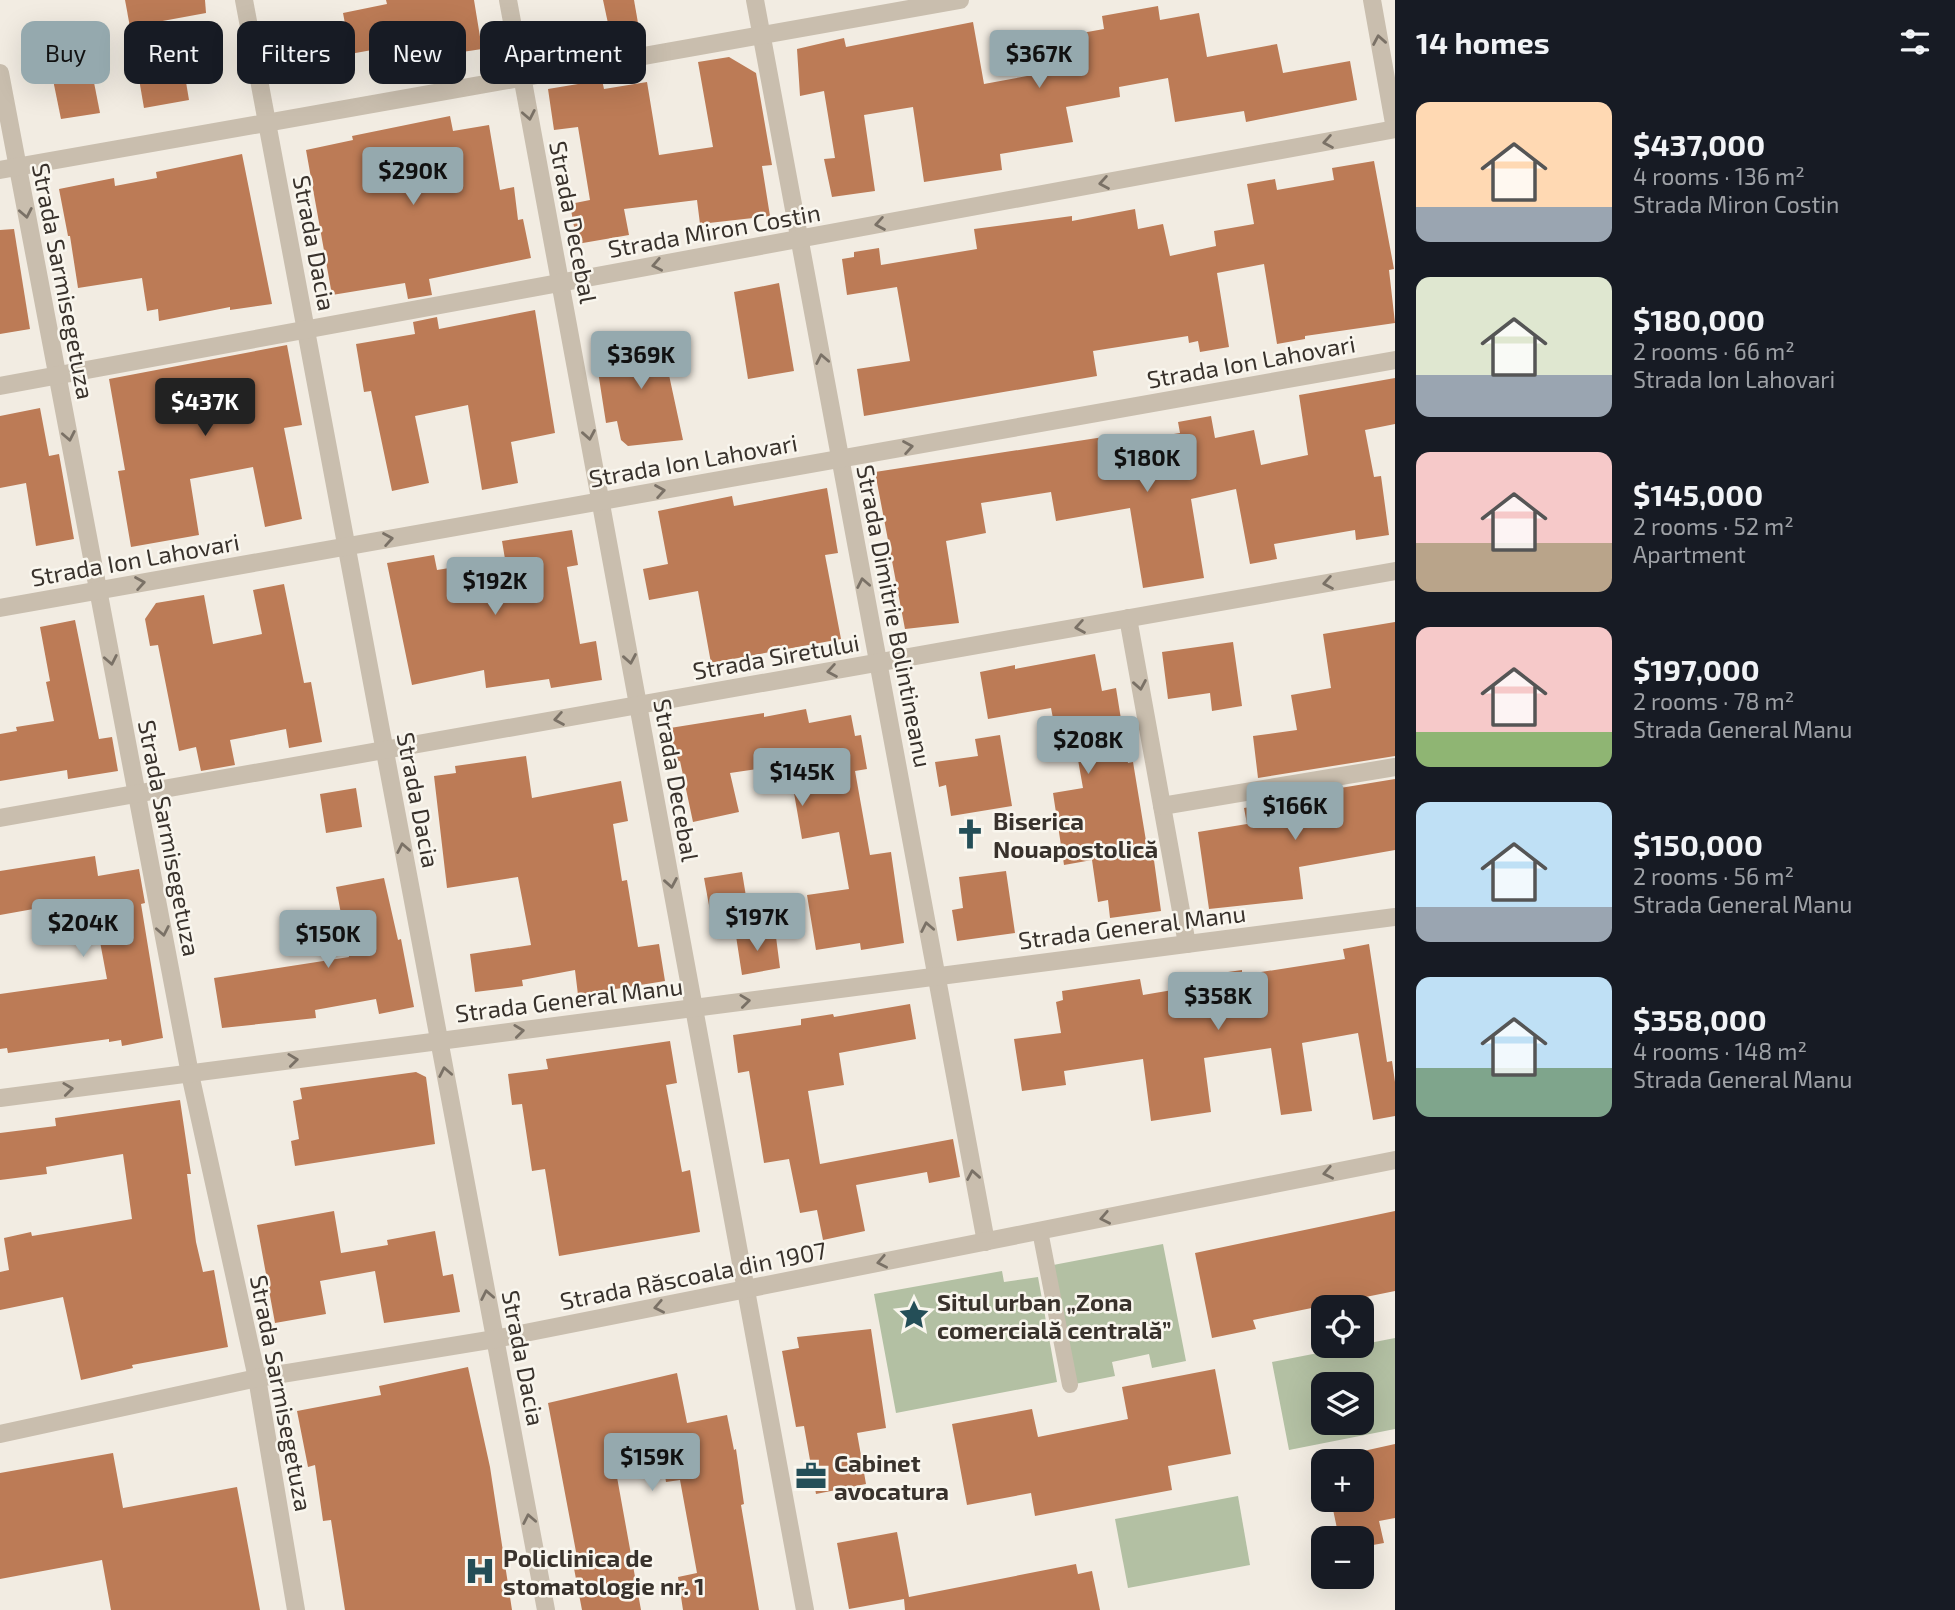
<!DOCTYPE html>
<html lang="en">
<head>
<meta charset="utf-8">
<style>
	body { margin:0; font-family:"Exo 2",sans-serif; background:#20242c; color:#f1f3f6; height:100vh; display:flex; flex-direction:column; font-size:26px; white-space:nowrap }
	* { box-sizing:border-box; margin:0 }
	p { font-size:23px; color:#9ea1a6 }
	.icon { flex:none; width:38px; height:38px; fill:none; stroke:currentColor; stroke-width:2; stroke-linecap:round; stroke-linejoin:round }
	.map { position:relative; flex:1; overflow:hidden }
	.panel { display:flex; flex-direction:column; background:#171b24; width:560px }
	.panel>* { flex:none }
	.top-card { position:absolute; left:21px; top:21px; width:665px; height:63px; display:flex; gap:14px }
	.controls { position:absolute; left:1311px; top:1295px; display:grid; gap:14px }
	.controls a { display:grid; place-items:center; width:63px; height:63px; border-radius:14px; background:#171b24; box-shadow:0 7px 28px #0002; font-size:35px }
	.price { position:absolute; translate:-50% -60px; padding:0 16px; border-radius:7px; background:#95a9ae; color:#111; font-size:23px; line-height:46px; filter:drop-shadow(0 2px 4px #0008) }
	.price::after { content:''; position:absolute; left:50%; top:42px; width:21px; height:16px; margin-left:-10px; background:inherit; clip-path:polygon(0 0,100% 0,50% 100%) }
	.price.active { background:#222; color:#fff }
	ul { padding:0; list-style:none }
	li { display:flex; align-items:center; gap:21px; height:175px; padding:0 21px }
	li span { display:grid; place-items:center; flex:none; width:196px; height:140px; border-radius:14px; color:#555 }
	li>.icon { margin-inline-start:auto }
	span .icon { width:84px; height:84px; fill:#fffc; stroke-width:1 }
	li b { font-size:30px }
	h2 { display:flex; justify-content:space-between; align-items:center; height:84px; padding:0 21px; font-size:30px }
	.chip { padding:0 24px; border-radius:14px; background:#171b24; box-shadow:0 7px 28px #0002; font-size:24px; line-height:63px }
	.chip.active { background:#95a9ae; color:#111 }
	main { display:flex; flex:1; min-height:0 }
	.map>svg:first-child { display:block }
</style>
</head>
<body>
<main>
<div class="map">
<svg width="1395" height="1610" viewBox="0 0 1395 1610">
	<rect width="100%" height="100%" fill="#f2ece2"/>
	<g fill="#b3c0a3" fill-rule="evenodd">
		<polygon points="1163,1244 1186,1361 1152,1368 1149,1354 1112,1362 1115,1376 1070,1385 1048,1266"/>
		<polygon points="1002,1271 1004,1282 1038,1277 1057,1382 896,1413 874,1294"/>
		<path d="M1395,1338V1429L1289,1450L1272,1362ZM1323,1384H1362V1423H1323Z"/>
		<polygon points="1238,1496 1250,1565 1128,1588 1115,1519"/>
	</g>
	<g fill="#bc7b56">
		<polygon points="125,0 205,0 206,13 130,27"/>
		<polygon points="386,0 474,0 482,49 396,62 394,46 339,56 341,72 295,79 288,39 346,29 343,13 387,4"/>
		<polygon points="603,0 634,0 638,23 609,28"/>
		<polygon points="1158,6 1160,20 1199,13 1207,57 1277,44 1283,73 1350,61 1357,100 1246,122 1244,111 1175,122 1168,78 1119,87 1120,97 1066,107 1073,142 1000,154 1002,170 924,182 913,107 864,115 875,191 832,197 824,159 835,158 824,91 800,96 797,49 844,38 846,47 973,22 984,84 1060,70 1054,38 1104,29 1102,16"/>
		<polygon points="89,57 100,113 61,119 50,65"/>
		<polygon points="729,57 756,73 772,165 762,166 770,216 700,224 697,200 624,209 629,235 577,244 570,204 590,200 578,127 554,130 548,89 602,80 604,89 647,82 659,155 713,147 698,62"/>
		<polygon points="184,70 189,100 144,108 139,79"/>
		<polygon points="450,116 453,131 489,125 500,190 514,187 518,220 523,219 531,258 429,279 432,295 408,299 405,283 332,295 306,150 353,140 352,136"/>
		<polygon points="242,154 272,304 230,310 230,307 159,321 158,309 147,311 142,278 78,288 70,236 68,236 59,189 114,178 115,186 157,178 156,172"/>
		<polygon points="1374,161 1394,269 1389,270 1395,323 1305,336 1305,339 1277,344 1264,264 1217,273 1229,347 1200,352 1198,341 1189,343 1188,336 1093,351 1097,376 864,416 857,369 910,361 897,287 847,295 842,259 854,257 854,252 879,248 881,265 977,249 974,229 1072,216 1072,221 1135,209 1138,229 1163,224 1170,256 1216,246 1214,231 1254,224 1247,184 1275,179 1277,190 1334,180 1332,168"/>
		<polygon points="14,229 30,329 0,334 0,230"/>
		<polygon points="779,283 794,371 748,379 734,292"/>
		<polygon points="535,310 555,433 511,442 518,483 482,490 468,405 415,416 429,483 392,491 371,391 364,392 356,344 415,334 413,322 437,317 439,329"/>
		<polygon points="674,337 681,373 669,375 683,440 628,446 621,440 617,421 606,423 595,352"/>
		<polygon points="287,345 302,425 284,428 302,519 265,527 253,467 190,479 199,535 131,547 118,471 125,470 109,379"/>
		<polygon points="1395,378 1395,424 1365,430 1374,477 1381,476 1389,535 1356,540 1355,530 1274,544 1277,559 1250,564 1236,489 1191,499 1204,578 1143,588 1130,508 1056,521 1051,492 981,503 986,533 946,541 959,623 905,629 875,472 1110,436 1111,444 1180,433 1178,422 1211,416 1215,438 1254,430 1261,465 1308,455 1299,395"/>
		<polygon points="40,408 49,456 59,454 74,539 36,546 26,483 0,488 0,416"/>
		<polygon points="827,488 838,553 825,555 841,639 711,663 698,591 649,600 643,569 668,564 658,511 732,496 734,506"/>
		<polygon points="572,530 578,565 567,567 580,644 596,641 602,680 551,688 549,679 486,688 484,670 412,685 387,563 434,555 437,570 505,559 502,541"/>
		<polygon points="284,584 304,683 311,682 322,742 289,748 286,729 230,740 235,765 201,771 196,747 179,751 158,645 150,646 145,619 156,603 204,595 213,644 262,634 253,590"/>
		<polygon points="75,620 99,739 112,737 118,771 68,779 67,770 0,781 0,734 17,731 16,727 54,721 46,682 50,681 40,627"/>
		<polygon points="1395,622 1395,756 1258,778 1253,736 1297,730 1291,695 1331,688 1323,634"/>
		<polygon points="1233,642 1242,706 1212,711 1210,693 1168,699 1162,652"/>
		<polygon points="1095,654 1102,691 1116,688 1128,763 1133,762 1148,853 1153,853 1161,911 1110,918 1108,900 1098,902 1092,860 1064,865 1053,793 1083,788 1072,726 1055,729 1051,708 988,719 980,672 1015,665 1015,669"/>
		<polygon points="806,709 809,723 851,715 855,736 861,735 867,769 855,771 870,855 891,852 904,943 861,950 860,943 816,950 807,895 849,889 839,832 802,839 790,770 779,772 778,766 730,773 739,812 693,822 680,761 675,762 670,728 764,713 764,717"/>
		<polygon points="1000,735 1012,806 951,816 946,785 939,787 935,762 978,756 975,739"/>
		<polygon points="526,756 532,798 621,781 628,821 613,824 622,881 627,880 638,947 659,944 665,981 578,995 575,970 522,980 523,986 475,992 470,954 531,945 518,877 447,888 434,776 456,773 455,766"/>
		<polygon points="1395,779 1395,850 1299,867 1303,899 1209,909 1198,832 1247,824 1244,808 1261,805 1261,801"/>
		<polygon points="356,788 362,827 326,833 320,794"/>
		<polygon points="95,856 98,876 139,869 145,903 141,904 163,1038 122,1046 121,1040 109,1042 109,1039 8,1053 7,1048 0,1049 0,994 107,979 98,931 44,940 39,908 0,915 0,871"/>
		<polygon points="1006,871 1015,933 957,941 952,910 963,908 959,877"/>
		<polygon points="742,872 751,927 714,933 704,878"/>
		<polygon points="384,878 398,940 401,939 414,1007 379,1014 376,999 315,1010 316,1018 222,1028 214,978 349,957 336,887"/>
		<polygon points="764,931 766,939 776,937 780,968 742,975 736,936"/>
		<polygon points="1369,944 1387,1062 1392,1061 1395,1082 1395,1116 1373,1120 1358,1033 1302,1043 1312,1111 1281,1115 1271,1048 1204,1058 1211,1112 1151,1121 1143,1059 1064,1071 1066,1085 1022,1091 1014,1039 1061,1033 1056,1002 1063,1000 1062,991 1140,979 1143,995 1208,984 1207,975 1242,970 1242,975 1345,959 1343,949"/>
		<polygon points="910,1004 916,1039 839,1053 844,1085 808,1091 820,1164 953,1139 960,1177 929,1183 927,1172 856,1185 865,1231 823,1240 817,1210 800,1213 789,1159 764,1163 749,1071 738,1073 733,1035 801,1025 801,1019 833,1014 834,1017"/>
		<polygon points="670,1041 677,1083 666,1085 682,1172 690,1170 700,1232 559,1256 545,1169 532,1171 522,1104 512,1105 508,1074 548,1069 546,1059"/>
		<polygon points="416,1072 426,1077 435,1144 295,1166 291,1141 299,1139 293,1101 302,1099 300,1088"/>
		<polygon points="180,1100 191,1174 187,1174 196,1242 203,1272 214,1270 228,1347 132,1365 133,1368 81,1380 63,1297 0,1310 0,1272 9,1270 4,1238 31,1232 32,1236 132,1219 123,1154 46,1167 47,1174 0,1180 0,1133 56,1126 55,1118"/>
		<polygon points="334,1211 341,1253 388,1245 387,1240 435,1231 443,1276 453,1274 460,1312 384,1323 375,1271 320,1281 326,1314 275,1323 257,1225"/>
		<polygon points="1395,1211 1395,1291 1253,1320 1256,1329 1212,1338 1195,1253"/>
		<polygon points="871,1329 886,1428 857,1433 866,1484 816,1494 804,1426 796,1427 782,1351 799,1348 797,1337"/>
		<polygon points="468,1367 490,1467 512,1610 345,1610 331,1520 323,1521 315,1465 308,1467 297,1411 381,1395 379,1386"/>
		<polygon points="1215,1369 1231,1454 1168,1466 1172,1490 1035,1516 1031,1493 967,1505 952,1424 1032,1409 1038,1437 1128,1419 1122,1387"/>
		<polygon points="677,1373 687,1423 727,1415 734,1450 736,1449 744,1504 741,1505 759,1610 683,1610 678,1577 697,1573 680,1480 666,1482 662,1456 615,1466 641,1610 582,1610 572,1558 577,1557 548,1403"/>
		<polygon points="1395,1444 1395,1518 1379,1521 1384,1543 1362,1547 1362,1538 1339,1538 1331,1500 1362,1500 1362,1461 1323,1460"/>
		<polygon points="113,1453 123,1508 237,1487 260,1610 111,1610 102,1560 0,1579 0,1473"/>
		<polygon points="897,1532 909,1597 1076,1564 1078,1574 1092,1571 1100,1610 905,1610 904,1599 849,1609 837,1543"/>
	</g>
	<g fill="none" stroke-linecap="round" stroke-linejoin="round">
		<polyline stroke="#c9beae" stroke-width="16" points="1040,1231 1070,1385"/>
		<g stroke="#c9beae" stroke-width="18">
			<polyline points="244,0 546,1610"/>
			<polyline points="508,0 805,1610"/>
			<polyline points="755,0 986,1242"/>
			<polyline points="1372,0 1395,129"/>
			<polyline points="0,73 190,1074 257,1378 296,1610"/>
			<polyline points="0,386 1395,129"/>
			<polyline points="0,608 1395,360"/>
			<polyline points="1128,618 1187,944"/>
			<polyline points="1162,806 1395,767"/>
			<polyline points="0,818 1395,571"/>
			<polyline points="0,1098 1395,917"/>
		</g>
		<g stroke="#c9beae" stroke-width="18">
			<polyline points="0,170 960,0"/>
			<polyline points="0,1434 257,1378 495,1339 1395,1160"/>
		</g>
	</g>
	<defs><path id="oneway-chevron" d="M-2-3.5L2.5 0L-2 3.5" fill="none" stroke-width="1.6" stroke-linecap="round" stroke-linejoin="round" transform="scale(1.75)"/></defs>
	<g stroke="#7a7166">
		<use href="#oneway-chevron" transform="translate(1379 40) rotate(-100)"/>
		<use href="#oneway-chevron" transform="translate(529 115) rotate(79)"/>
		<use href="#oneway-chevron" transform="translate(1328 142) rotate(170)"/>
		<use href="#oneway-chevron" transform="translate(1104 183) rotate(170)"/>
		<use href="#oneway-chevron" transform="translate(26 213) rotate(79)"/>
		<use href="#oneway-chevron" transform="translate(880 224) rotate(170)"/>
		<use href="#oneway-chevron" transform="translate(657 265) rotate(169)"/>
		<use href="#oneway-chevron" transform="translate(822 359) rotate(-101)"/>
		<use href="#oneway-chevron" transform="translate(589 435) rotate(80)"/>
		<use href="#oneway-chevron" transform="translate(69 436) rotate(79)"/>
		<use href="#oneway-chevron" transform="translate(908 447) rotate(-10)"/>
		<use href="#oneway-chevron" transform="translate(660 491) rotate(-10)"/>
		<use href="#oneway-chevron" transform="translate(388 539) rotate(-10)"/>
		<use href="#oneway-chevron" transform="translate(140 583) rotate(-10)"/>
		<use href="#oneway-chevron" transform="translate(863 583) rotate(-101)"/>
		<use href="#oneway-chevron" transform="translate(1328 583) rotate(170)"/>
		<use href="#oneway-chevron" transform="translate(1080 627) rotate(170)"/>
		<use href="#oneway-chevron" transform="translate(630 659) rotate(80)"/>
		<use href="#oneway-chevron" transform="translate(111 660) rotate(79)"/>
		<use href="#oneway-chevron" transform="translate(832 671) rotate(170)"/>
		<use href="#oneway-chevron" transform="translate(1140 685) rotate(80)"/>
		<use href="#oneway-chevron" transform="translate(559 719) rotate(170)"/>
		<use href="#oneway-chevron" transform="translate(403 848) rotate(-101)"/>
		<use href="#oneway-chevron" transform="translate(671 883) rotate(80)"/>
		<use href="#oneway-chevron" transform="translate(927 927) rotate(-101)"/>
		<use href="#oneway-chevron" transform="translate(163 931) rotate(79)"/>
		<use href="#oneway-chevron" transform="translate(745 1001) rotate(-7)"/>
		<use href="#oneway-chevron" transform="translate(519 1031) rotate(-7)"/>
		<use href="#oneway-chevron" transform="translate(293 1060) rotate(-7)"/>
		<use href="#oneway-chevron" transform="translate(445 1072) rotate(-101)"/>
		<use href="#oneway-chevron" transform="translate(68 1089) rotate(-7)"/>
		<use href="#oneway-chevron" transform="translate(1328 1173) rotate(169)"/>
		<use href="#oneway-chevron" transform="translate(973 1175) rotate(-100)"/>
		<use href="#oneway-chevron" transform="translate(1105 1218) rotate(169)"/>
		<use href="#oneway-chevron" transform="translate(882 1262) rotate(169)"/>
		<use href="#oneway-chevron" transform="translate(487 1295) rotate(-101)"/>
		<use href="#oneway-chevron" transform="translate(659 1307) rotate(169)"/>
		<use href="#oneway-chevron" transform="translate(529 1519) rotate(-101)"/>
	</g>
	<defs>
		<g id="church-bare" transform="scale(2.415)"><path d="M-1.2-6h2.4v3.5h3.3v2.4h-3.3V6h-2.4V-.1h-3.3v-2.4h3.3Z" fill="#244e57" stroke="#f9f6ee" stroke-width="2.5" paint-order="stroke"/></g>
		<g id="sight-bare" transform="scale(2.415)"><path d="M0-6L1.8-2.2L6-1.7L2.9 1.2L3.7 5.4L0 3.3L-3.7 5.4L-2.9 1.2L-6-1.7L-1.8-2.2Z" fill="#244e57" stroke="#f9f6ee" stroke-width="2.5" paint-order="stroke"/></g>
		<g id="office-bare" transform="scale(2.415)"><path d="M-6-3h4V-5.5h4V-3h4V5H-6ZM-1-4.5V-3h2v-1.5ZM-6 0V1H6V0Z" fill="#244e57" stroke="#f9f6ee" stroke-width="2.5" paint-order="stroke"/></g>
		<g id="hospital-bare" transform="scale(2.415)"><path d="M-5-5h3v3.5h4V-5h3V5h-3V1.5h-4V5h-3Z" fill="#244e57" stroke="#f9f6ee" stroke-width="2.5" paint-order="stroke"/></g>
	</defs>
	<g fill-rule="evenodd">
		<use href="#church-bare" x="970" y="834"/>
		<use href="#sight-bare" x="914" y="1315"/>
		<use href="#office-bare" x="811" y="1476"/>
		<use href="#hospital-bare" x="480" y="1571"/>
	</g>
	<g text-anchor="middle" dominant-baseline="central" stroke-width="5" stroke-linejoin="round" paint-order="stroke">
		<g font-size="24" fill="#39322c" stroke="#f9f6ee">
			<text transform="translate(574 222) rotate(79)">Strada Decebal</text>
			<text transform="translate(714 230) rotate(-10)">Strada Miron Costin</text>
			<text transform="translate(315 243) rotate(79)">Strada Dacia</text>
			<text transform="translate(64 281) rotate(79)">Strada Sarmisegetuza</text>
			<text transform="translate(1251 361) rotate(-10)">Strada Ion Lahovari</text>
			<text transform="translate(693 460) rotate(-10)">Strada Ion Lahovari</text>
			<text transform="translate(135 559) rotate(-10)">Strada Ion Lahovari</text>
			<text transform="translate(895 616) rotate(79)">Strada Dimitrie Bolintineanu</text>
			<text transform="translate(776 656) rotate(-10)">Strada Siretului</text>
			<text transform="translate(677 780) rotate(80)">Strada Decebal</text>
			<text transform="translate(419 800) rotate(79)">Strada Dacia</text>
			<text transform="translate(170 838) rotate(79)">Strada Sarmisegetuza</text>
			<text transform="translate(1132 926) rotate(-7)">Strada General Manu</text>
			<text transform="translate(569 999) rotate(-7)">Strada General Manu</text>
			<text transform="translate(693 1275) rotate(-11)">Strada Răscoala din 1907</text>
			<text transform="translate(524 1358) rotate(79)">Strada Dacia</text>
			<text transform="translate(282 1393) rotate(79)">Strada Sarmisegetuza</text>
		</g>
		<g font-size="24" font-weight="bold" fill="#39322c" stroke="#f9f6ee" text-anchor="start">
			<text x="993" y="820">Biserica<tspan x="993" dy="28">Nouapostolică</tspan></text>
			<text x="937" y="1301">Situl urban „Zona<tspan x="937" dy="28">comercială centrală”</tspan></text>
			<text x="834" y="1462">Cabinet<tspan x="834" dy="28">avocatura</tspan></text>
			<text x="503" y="1557">Policlinica de<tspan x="503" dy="28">stomatologie nr. 1</tspan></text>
		</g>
	</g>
</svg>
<div class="controls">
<a><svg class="icon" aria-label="locate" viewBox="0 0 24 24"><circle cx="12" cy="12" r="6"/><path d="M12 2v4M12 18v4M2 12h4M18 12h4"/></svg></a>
<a><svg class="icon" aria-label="layers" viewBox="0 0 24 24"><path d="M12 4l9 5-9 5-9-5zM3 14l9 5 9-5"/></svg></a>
<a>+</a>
<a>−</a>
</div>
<b class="price" style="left:1039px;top:90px">$367K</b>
<b class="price" style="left:413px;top:207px">$290K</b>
<b class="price" style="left:641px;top:391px">$369K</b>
<b class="price active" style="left:205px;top:438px">$437K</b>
<b class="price" style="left:1147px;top:494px">$180K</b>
<b class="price" style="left:495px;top:617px">$192K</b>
<b class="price" style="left:1088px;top:776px">$208K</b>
<b class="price" style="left:802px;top:808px">$145K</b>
<b class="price" style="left:1295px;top:842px">$166K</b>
<b class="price" style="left:757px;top:953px">$197K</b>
<b class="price" style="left:83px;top:959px">$204K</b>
<b class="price" style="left:328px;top:970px">$150K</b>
<b class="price" style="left:1218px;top:1032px">$358K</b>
<b class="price" style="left:652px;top:1493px">$159K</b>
<div class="top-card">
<a class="chip active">Buy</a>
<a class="chip">Rent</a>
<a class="chip">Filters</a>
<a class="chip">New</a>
<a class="chip">Apartment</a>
</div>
</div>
<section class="panel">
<h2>14 homes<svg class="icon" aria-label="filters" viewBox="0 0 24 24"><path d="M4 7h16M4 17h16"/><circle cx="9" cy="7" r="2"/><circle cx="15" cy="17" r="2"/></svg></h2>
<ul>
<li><span style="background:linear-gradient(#ffd9b3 75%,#9aa5b1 0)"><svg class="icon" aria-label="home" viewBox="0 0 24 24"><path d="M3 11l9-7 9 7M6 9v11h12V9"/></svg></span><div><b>$437,000</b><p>4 rooms · 136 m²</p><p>Strada Miron Costin</p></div></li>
<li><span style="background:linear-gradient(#dfe7d0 70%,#9aa5b1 0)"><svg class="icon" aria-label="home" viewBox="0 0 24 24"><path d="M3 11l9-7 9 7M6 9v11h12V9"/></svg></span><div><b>$180,000</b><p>2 rooms · 66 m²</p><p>Strada Ion Lahovari</p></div></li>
<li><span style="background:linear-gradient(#f6c9c9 65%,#b9a48a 0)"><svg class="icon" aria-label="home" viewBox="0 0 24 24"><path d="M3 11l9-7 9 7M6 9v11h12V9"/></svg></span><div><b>$145,000</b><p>2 rooms · 52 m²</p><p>Apartment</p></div></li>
<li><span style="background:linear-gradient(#f6c9c9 75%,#8fb573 0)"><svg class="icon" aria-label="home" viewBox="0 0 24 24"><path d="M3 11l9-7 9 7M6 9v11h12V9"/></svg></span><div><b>$197,000</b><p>2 rooms · 78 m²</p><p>Strada General Manu</p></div></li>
<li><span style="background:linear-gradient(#bfe0f5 75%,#9aa5b1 0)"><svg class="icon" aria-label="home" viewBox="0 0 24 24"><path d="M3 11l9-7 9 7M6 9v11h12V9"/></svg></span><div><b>$150,000</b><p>2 rooms · 56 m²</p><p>Strada General Manu</p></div></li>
<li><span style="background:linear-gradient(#bfe0f5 65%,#7fa58c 0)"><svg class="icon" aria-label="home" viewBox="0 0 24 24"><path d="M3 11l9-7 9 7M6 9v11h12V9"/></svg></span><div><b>$358,000</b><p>4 rooms · 148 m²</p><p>Strada General Manu</p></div></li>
</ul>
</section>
</main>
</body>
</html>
